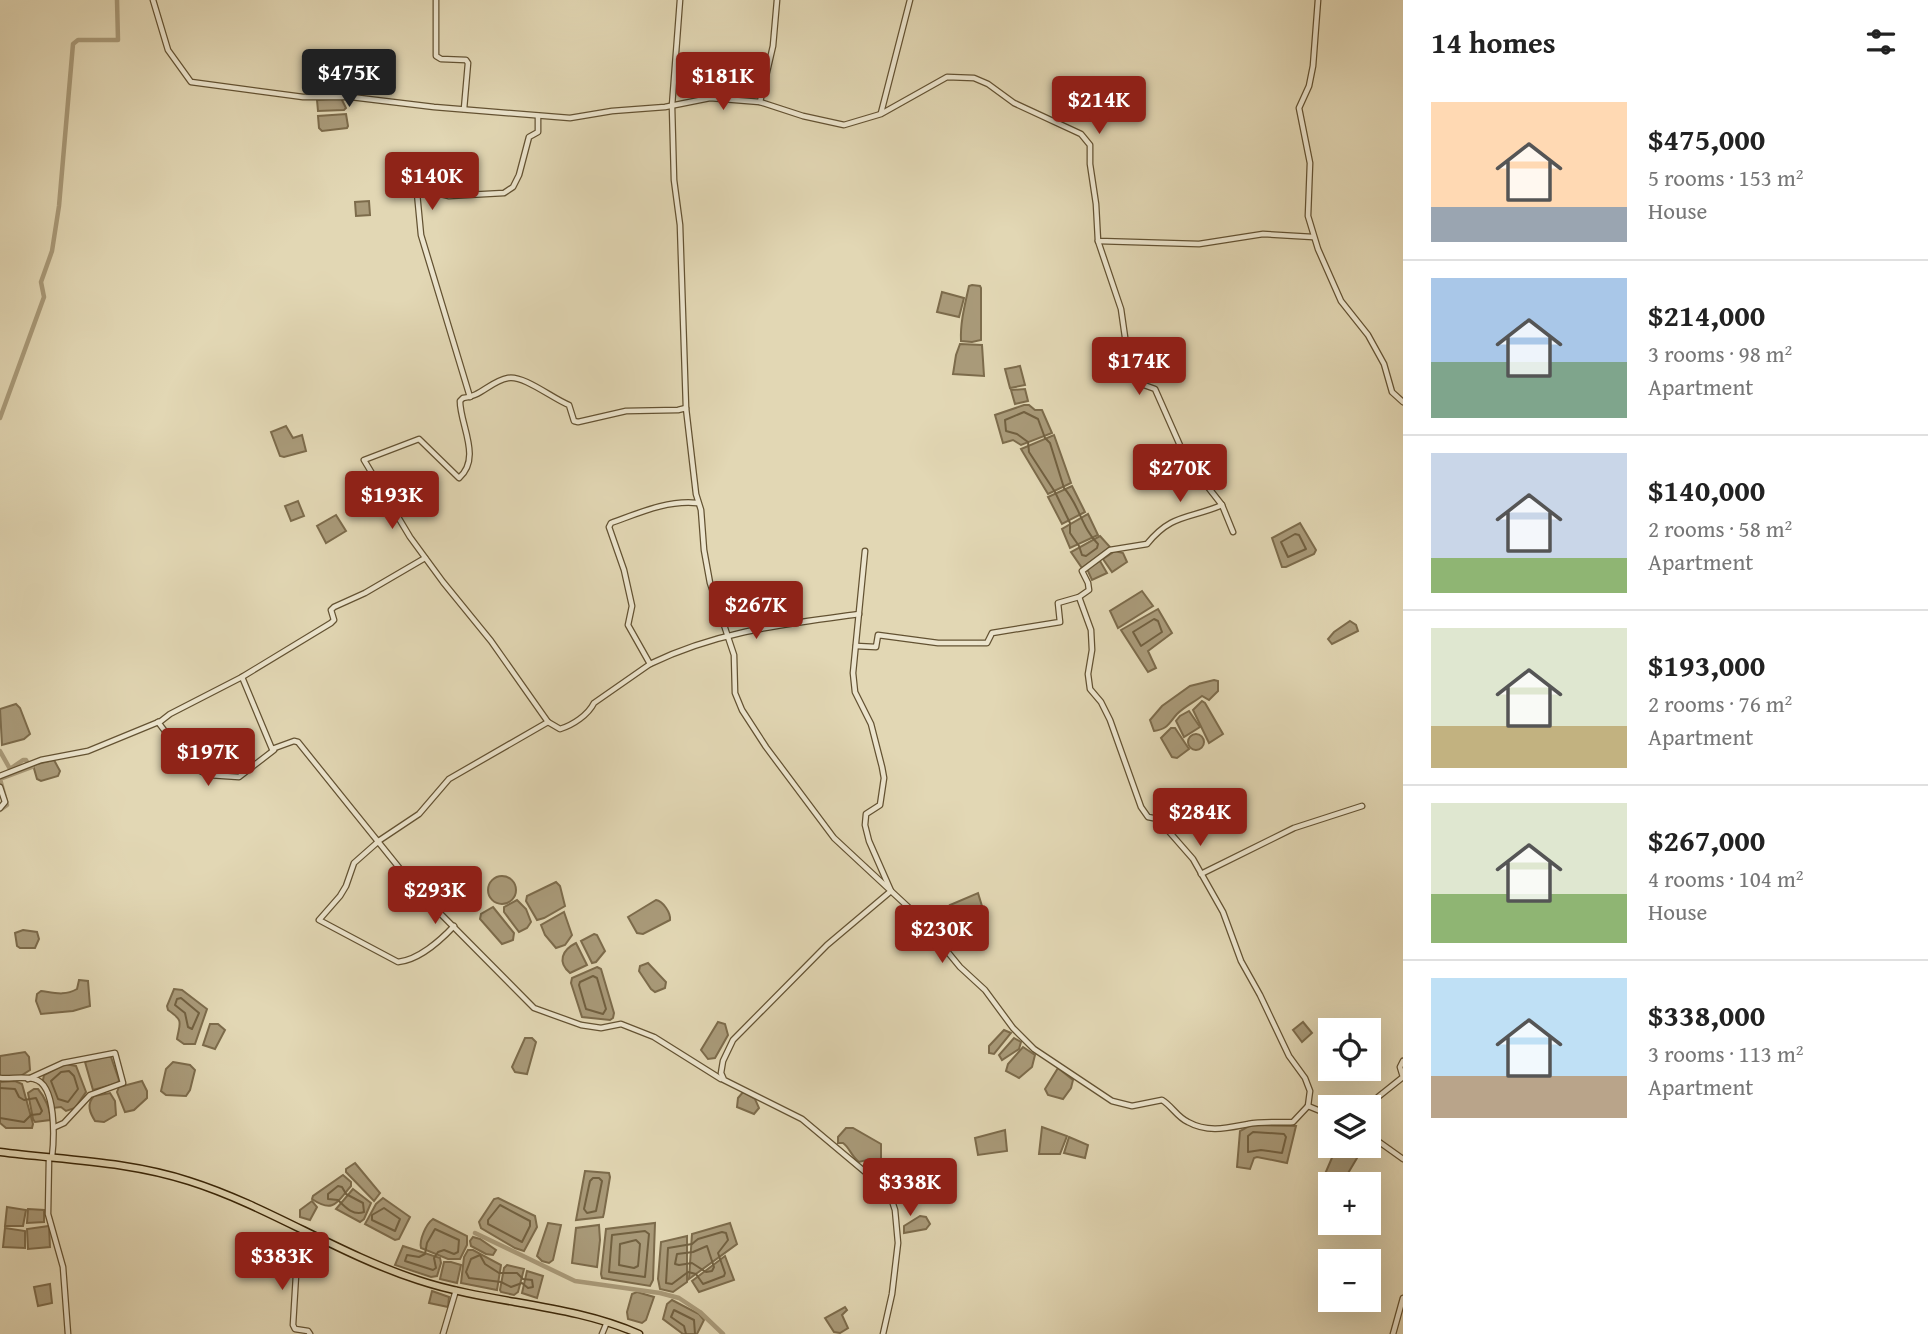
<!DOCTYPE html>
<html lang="en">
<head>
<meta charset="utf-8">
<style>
	body { margin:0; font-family:"Gentium Book Plus",serif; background:#f2f2f2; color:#222; height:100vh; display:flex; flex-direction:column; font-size:26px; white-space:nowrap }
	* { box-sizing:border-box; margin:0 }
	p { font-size:23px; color:#767676 }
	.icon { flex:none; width:38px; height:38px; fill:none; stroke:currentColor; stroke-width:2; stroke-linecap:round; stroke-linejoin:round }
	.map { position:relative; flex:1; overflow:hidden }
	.details { display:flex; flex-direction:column; background:#fff; width:525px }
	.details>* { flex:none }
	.controls { position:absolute; left:1318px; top:1018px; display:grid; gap:14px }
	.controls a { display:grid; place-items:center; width:63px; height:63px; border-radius:0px; background:#fff; box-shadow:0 7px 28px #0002; font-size:35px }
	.price { position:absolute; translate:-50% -60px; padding:0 16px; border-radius:7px; background:#8f2418; color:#fff; font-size:23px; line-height:46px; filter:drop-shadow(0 2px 4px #0008) }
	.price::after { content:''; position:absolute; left:50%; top:42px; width:21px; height:16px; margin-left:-10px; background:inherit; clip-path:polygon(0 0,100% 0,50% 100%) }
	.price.active { background:#222; color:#fff }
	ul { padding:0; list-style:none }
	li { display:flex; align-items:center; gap:21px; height:175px; padding:0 28px }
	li+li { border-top:2px solid #e0e0e0 }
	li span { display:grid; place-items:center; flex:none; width:196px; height:140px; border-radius:0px; color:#555 }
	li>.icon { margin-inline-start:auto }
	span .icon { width:84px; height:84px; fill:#fffc; stroke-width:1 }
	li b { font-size:30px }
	h2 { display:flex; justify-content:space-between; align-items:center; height:84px; padding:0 28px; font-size:30px }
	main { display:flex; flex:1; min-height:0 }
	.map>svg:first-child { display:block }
</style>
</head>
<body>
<main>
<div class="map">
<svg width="1403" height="1334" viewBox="0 0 1403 1334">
	<rect width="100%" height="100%" fill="#e2d7b4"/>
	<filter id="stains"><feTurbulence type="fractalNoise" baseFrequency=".00286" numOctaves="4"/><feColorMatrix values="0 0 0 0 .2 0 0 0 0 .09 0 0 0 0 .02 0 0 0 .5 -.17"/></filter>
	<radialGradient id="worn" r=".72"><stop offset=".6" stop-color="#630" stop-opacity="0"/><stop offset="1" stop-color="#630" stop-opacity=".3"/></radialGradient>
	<g fill="#a99a79" stroke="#7c6b4b" stroke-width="2">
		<polygon points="341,98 346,108 344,110 318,111 317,100"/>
		<polygon points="346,114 348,126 347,128 322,131 319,128 318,116"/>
		<polygon points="369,201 370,215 356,216 355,202"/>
		<path d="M972,285L980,286L981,288V340L972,342L961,341C960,323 965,304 969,286Z"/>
		<polygon points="942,292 964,298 959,317 937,312"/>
		<polygon points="960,344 982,345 984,376 953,374 956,355"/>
		<polygon points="1020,366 1025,385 1010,388 1005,369"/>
		<polygon points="1025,389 1028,401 1015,404 1011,390"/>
		<polygon points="1024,405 1029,405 1035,410 1042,410 1052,433 1021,445 1013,440 1003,443 995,415"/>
		<polygon points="286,426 293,438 302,435 306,451 284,457 280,456 271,432"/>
		<polygon points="1054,435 1071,483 1048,494 1021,449"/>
		<polygon points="1072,486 1085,512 1062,524 1048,497"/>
		<polygon points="298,501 304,516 291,521 285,506"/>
		<polygon points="1088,514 1098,535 1070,548 1062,529"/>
		<polygon points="336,515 346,531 326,543 317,526"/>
		<polygon points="1300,523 1316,550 1314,554 1286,567 1282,567 1272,538"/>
		<polygon points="1100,536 1110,547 1082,568 1071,552"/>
		<polygon points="1115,551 1123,553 1127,562 1112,572 1103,559"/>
		<polygon points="1100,561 1107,573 1092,580 1087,569"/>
		<polygon points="1142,591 1153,606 1118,628 1110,611"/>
		<polygon points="1158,609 1172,633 1148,651 1156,668 1148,672 1121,630"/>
		<polygon points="1350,621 1356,625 1358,631 1332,644 1328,639 1334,632"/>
		<path d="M1214,680L1218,681V691L1209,700L1202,696C1194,702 1184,707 1177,714C1168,724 1168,729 1154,731L1150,720L1162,706L1190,686Z"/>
		<polygon points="1202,701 1205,703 1223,734 1209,743 1193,710"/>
		<polygon points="16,704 20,708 30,734 24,739 2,745 0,709"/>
		<polygon points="1189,711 1200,727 1184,737 1176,721 1180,716"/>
		<polygon points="1171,728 1175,728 1189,749 1177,758 1172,757 1161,738"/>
		<circle cx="1196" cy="742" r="8"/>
		<polygon points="54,760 60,771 58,776 41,781 37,779 33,765"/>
		<circle cx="502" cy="890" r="14"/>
		<polygon points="556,882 560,886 565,906 544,918 537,920 526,901 527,896"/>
		<polygon points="978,893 985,916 962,926 950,905"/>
		<polygon points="517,900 526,909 531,922 527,928 519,932 504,912 504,907"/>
		<path d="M656,900C663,901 671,913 670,920L643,934L637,933L628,917Z"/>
		<polygon points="493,907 514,933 513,940 502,944 480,919 481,914"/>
		<polygon points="564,912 572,935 565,945 556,948 545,935 541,925"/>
		<polygon points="23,930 37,932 39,939 35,948 20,948 17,946 15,933"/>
		<polygon points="594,934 597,935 605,951 596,962 592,963 581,941"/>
		<path d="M576,943L587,965L570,973C557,962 562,950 576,943Z"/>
		<polygon points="648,963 666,982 665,988 655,992 651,989 639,971 640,966"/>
		<polygon points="597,967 601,969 614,1013 613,1018 610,1020 582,1017 571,983 572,978"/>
		<path d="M79,980L88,981L90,1006L73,1011L41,1014L36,1001L37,994L41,991C55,993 65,996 77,989Z"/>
		<path d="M174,989L182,990L207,1009L195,1044H184L177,1039C180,1022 184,1021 168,1010L167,1006Z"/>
		<polygon points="718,1022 725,1024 728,1035 715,1058 708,1059 701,1050"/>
		<polygon points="1303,1022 1312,1033 1302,1042 1293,1030"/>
		<polygon points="210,1024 218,1024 225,1030 215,1049 203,1045"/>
		<polygon points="1004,1030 1011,1033 994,1054 989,1053 989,1046"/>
		<polygon points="525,1038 532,1038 536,1042 527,1074 515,1072 512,1067"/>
		<polygon points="1014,1038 1021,1042 1019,1049 1002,1060 999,1055"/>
		<polygon points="1023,1047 1035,1055 1032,1067 1019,1078 1006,1071 1008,1064"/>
		<polygon points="25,1052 29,1057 30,1070 19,1077 0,1076 0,1056"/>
		<polygon points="108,1056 111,1057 119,1080 118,1083 93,1090 85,1062"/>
		<polygon points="173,1062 190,1065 195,1070 190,1090 186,1096 166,1095 161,1091 166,1069"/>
		<polygon points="65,1064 76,1066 86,1092 75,1108 66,1111 61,1107 53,1108 43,1080 44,1075"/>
		<polygon points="1058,1068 1073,1080 1071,1088 1063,1099 1048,1095 1045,1089"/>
		<polygon points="142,1081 147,1091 147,1098 134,1110 125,1112 117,1092 119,1087"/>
		<polygon points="0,1082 15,1081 22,1084 33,1124 32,1128 6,1128 0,1123"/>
		<path d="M34,1089H38C45,1097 51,1110 50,1120L35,1122L33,1119L28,1093Z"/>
		<polygon points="743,1092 755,1099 759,1108 754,1114 737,1107 738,1098"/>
		<path d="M110,1093L115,1101L116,1115L104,1122L95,1121C90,1113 86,1104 94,1096Z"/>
		<polygon points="1251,1125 1296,1126 1287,1163 1257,1157 1254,1158 1250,1169 1237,1167 1240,1131"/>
		<polygon points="1042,1127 1067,1136 1060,1154 1039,1154"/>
		<path d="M846,1128H853L881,1144V1161L875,1163L871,1159L859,1162C851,1156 850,1148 843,1143H838V1137Z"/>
		<polygon points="1005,1130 1007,1151 978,1155 975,1138"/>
		<polygon points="1069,1137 1088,1145 1085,1158 1064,1153"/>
		<polygon points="1337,1146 1352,1151 1357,1158 1341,1185 1330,1185 1330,1190 1322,1187 1322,1181"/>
		<polygon points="909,1160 915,1169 915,1193 897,1198 876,1169 885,1165"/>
		<polygon points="355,1163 380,1193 374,1201 346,1172 346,1169"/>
		<polygon points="585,1171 609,1173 610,1177 604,1213 603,1217 576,1220"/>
		<path d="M343,1175L351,1182V1186C337,1202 334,1214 312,1199L313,1196Z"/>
		<polygon points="353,1189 371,1203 364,1219 360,1222 336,1209"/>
		<polygon points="383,1198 410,1217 399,1239 395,1240 365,1224 376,1204"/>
		<polygon points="498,1198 535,1216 537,1227 524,1251 515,1248 481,1228 479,1222 494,1199"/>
		<polygon points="312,1201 317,1207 310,1220 300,1217 300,1210"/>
		<polygon points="7,1207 26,1210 23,1226 5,1226"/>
		<polygon points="28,1209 44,1210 44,1222 27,1223"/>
		<polygon points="920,1216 926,1217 930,1224 926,1229 904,1233 904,1226"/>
		<path d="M433,1219L467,1236V1245L460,1259H448L421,1248C419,1240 426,1224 433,1219Z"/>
		<polygon points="548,1223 561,1225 553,1260 549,1263 542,1261 537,1256"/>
		<polygon points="655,1223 653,1280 650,1286 602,1278 601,1274 606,1229"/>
		<polygon points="730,1223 737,1244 689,1279 692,1234"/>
		<polygon points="599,1225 600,1240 597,1267 572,1263 576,1228"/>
		<polygon points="49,1226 50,1247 28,1249 27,1229"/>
		<polygon points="5,1228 25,1231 25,1248 3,1247"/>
		<polygon points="687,1236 687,1282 673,1292 660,1289 658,1279 661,1242"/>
		<polygon points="473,1237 480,1239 496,1250 493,1255 486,1254 471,1246 470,1241"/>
		<polygon points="403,1246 440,1258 441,1263 437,1276 431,1277 395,1265"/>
		<polygon points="468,1250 473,1250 501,1265 497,1290 461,1283 464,1257"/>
		<polygon points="725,1256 734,1280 699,1292 692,1281"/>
		<polygon points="444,1262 451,1262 461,1265 457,1283 440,1279"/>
		<polygon points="507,1265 524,1269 518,1292 514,1295 501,1292 500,1290 504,1268"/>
		<polygon points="527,1271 543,1276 537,1298 522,1293"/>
		<polygon points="50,1284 52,1303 38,1306 34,1287"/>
		<polygon points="432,1291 449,1297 448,1307 429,1303"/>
		<polygon points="637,1292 654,1297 646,1320 642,1323 628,1319 627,1312 632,1294"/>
		<polygon points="672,1300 699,1314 704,1320 697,1334 683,1334 663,1319 667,1304"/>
		<polygon points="845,1307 847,1310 842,1315 848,1328 840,1333 834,1332 825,1318"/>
	</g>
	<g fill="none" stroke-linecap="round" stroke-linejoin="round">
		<g stroke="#716040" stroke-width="2">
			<path d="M1024,412L1038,419L1045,438L1050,443L1064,488C1079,504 1082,529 1098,544L1097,548L1086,556L1082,555L1079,546L1070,533V523L1055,492L1029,452L1028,442L1017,434L1006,431L1005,420Z"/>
			<polygon points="1295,534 1299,535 1306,549 1288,557 1281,542"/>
			<polygon points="1154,619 1158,621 1162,632 1141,646 1133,632"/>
			<polygon points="593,976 597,978 606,1009 603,1014 586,1009 579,985 580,982"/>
			<polygon points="181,998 199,1013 192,1029 188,1027 185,1013 175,1005 177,999"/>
			<polygon points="69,1071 74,1076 78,1089 68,1102 58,1099 51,1081 61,1072"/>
			<polyline points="0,1088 15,1089 19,1097 24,1100 36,1098 42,1111 40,1114 31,1115 24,1122 0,1118"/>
			<polygon points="1253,1132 1284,1134 1286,1137 1282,1153 1261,1150 1248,1152 1248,1136"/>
			<polygon points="593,1178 599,1178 602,1181 596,1211 587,1213 584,1209 590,1181"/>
			<path d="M338,1186L342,1187L346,1194L363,1203L364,1212C353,1216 345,1207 338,1200L328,1199V1194Z"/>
			<polygon points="500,1205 530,1221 530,1226 522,1242 488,1224 488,1220"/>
			<polygon points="384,1208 400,1219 395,1231 372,1220 372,1215"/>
			<polygon points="435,1229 459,1240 458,1252 454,1254 444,1250 438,1252 434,1258 436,1268 433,1270 405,1261 407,1255 419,1257 425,1254 427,1243"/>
			<polygon points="645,1231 649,1234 645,1277 609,1272 612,1235"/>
			<polygon points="722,1232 726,1233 728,1240 718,1253 725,1273 724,1276 703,1284 696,1274 688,1272 672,1284 666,1283 668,1248 692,1244 698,1239"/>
			<polygon points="636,1240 640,1244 638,1266 634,1268 619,1265 620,1244"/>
			<polygon points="707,1246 714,1267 712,1271 706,1272 692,1263 679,1265 675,1264 677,1254 693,1252"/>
			<polygon points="480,1255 485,1264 499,1273 517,1273 523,1279 532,1280 533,1287 528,1288 522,1283 511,1287 501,1282 469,1278 466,1272 471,1259"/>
			<polyline points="686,1334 684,1326 671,1317 674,1310 694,1320 695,1334"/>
		</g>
		<g stroke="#a99a79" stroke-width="4.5">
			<polyline points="0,418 44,297 41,282 52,251 59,206 73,44 78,40 118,40 117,0"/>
			<polyline points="0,751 10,769 23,760 26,760 30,767"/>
			<polyline points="0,810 7,805 0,779 32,767"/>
			<polyline points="475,1233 575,1281 660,1293 679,1298 700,1312 723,1334"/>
		</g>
		<g stroke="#635232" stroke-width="7">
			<g id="street">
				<polyline points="153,0 168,50 191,82 303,97 351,97 434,107 570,118 612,111 665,107 710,98 760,102 803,116 844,125 881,114 947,77 974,78 988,84 1014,103 1081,134 1090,145 1090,164 1096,204 1098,241 1199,244 1263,234 1313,237"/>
				<polyline points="436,0 436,56 441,59 466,60 468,63 464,109"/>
				<polyline points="680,0 672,106 674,180 680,225 686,408 696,494 701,510 704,550 710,583 734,655 735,693 742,710 766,747 834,838 891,891 827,945 733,1040 723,1061 721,1073 724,1080 802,1119 889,1192 895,1210 898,1243 892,1294 883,1334"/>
				<polyline points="1318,0 1313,66 1309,86 1299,108 1310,163 1308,216 1318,249 1341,301 1368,335 1384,364 1392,392 1403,402"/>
				<polyline points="760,102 773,46 777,0"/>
				<polyline points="881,113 910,0"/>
				<polyline points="1098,241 1121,309 1126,344 1144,385 1155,389 1186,459 1222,505 1233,532"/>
				<polyline points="470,397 421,235 417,193 428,191 449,196 504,193 513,187 519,175 529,137 538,132 538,116"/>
				<path d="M865,551L853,673L855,692L871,724L882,767L884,778L880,805L866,814L865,825L869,841L891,891L919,917L960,967L985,990L1013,1028L1034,1049L1112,1101L1132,1106L1162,1100C1172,1106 1177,1117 1188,1122C1208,1133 1227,1128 1248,1124C1262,1121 1278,1123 1293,1122L1308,1106L1330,1115"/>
				<polyline points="1079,597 1091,630 1092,650 1088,674 1090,689 1101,702 1110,720 1141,807 1148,817 1158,819 1193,859 1223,912 1241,961 1260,995 1289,1056 1305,1078 1310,1091 1308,1106"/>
				<path d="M856,646L876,647L878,635L938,643H987L992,633L1060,622L1058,603L1079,597L1089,590L1088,583L1082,571L1110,550L1147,544C1172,513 1190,519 1222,505"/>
				<path d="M650,664C718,631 785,624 859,614"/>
				<polyline points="242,677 272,749 294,741 298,742 417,890 534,1008 581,1025 601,1028 621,1024 654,1037 721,1079"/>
				<polyline points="158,722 192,767 209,775 239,777 274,750"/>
				<path d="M548,722L560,729C573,725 588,715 594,703L650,664L628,625L632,606L624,570L609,527L611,523C639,513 667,500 697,503"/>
				<polyline points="0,776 41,760 88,751 161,721 170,714 242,677 331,623 334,620 331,610 334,607 365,593 425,558"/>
				<polyline points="0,787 5,802 0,808"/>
				<polyline points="1201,874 1294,828 1362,806"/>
				<path d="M454,926C440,941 418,960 398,962L319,920L340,896L346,886L354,863L380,840L419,814L449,779L548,722L491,641L443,582L410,537L364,460L419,439L459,478C482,458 460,425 460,401L463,398C480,397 491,381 508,378C524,375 553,399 569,405L574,421L578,422L626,411L678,410L686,408"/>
				<path d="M0,1078C11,1079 24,1076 34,1079C57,1084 54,1140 52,1157"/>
				<polyline points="28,1079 63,1063 115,1053 123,1083 90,1095 64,1123 55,1127"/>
				<polyline points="1368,1121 1378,1097 1403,1077 1400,1067 1403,1061"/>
				<polyline points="1368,1134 1403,1159"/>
				<polyline points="49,1158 48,1214 63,1267 68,1334"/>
				<polyline points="305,1232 296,1275 293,1325 295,1329 308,1331 310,1334"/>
				<polyline points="443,1334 456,1290"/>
				<polyline points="602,1334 607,1322"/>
				<polyline points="1393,1334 1403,1298"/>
			</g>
		</g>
		<g stroke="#392506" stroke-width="9">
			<path id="primary" d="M0,1152C63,1160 128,1161 189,1181C268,1206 338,1254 418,1280C490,1304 568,1303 639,1334"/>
		</g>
		<use href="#street" stroke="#ece5ce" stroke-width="4.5"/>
		<use href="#primary" stroke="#e2d7b4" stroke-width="6"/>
	</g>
	<rect width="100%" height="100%" filter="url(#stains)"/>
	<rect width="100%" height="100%" fill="url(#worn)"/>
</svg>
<div class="controls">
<a><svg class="icon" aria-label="locate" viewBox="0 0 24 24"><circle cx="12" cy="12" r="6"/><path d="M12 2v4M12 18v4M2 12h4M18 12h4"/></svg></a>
<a><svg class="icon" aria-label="layers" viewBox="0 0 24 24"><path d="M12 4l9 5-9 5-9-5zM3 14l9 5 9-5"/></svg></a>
<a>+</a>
<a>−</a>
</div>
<b class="price active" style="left:349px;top:109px">$475K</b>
<b class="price" style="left:723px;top:112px">$181K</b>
<b class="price" style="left:1099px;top:136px">$214K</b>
<b class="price" style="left:432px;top:212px">$140K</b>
<b class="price" style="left:1139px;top:397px">$174K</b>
<b class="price" style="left:1180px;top:504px">$270K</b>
<b class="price" style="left:392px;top:531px">$193K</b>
<b class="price" style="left:756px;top:641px">$267K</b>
<b class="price" style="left:208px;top:788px">$197K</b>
<b class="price" style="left:1200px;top:848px">$284K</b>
<b class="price" style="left:435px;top:926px">$293K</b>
<b class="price" style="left:942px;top:965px">$230K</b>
<b class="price" style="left:910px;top:1218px">$338K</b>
<b class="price" style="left:282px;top:1292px">$383K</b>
</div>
<section class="details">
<h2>14 homes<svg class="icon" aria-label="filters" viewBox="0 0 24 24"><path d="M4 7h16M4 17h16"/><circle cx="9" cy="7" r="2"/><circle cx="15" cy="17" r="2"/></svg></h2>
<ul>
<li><span style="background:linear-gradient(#ffd9b3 75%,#9aa5b1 0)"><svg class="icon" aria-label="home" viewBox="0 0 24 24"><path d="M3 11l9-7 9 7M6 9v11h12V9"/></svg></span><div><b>$475,000</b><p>5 rooms · 153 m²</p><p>House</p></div></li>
<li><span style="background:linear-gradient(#a9c7e8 60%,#7fa58c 0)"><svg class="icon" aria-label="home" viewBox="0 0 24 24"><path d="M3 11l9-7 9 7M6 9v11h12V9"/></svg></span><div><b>$214,000</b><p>3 rooms · 98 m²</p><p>Apartment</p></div></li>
<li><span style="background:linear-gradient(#c9d6e8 75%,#8fb573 0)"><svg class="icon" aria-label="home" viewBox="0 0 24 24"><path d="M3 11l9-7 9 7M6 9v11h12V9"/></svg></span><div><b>$140,000</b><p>2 rooms · 58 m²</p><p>Apartment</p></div></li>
<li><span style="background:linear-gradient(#dfe7d0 70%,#c2b280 0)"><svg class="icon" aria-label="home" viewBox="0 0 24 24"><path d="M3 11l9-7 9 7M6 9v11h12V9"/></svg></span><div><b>$193,000</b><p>2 rooms · 76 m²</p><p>Apartment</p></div></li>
<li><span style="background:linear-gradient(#dfe7d0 65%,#8fb573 0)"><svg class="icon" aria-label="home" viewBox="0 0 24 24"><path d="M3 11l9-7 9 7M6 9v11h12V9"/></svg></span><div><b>$267,000</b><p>4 rooms · 104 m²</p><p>House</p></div></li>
<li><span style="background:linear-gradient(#bfe0f5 70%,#b9a48a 0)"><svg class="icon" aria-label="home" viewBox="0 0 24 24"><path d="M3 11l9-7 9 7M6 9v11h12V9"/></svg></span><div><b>$338,000</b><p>3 rooms · 113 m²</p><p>Apartment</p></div></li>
</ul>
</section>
</main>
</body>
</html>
